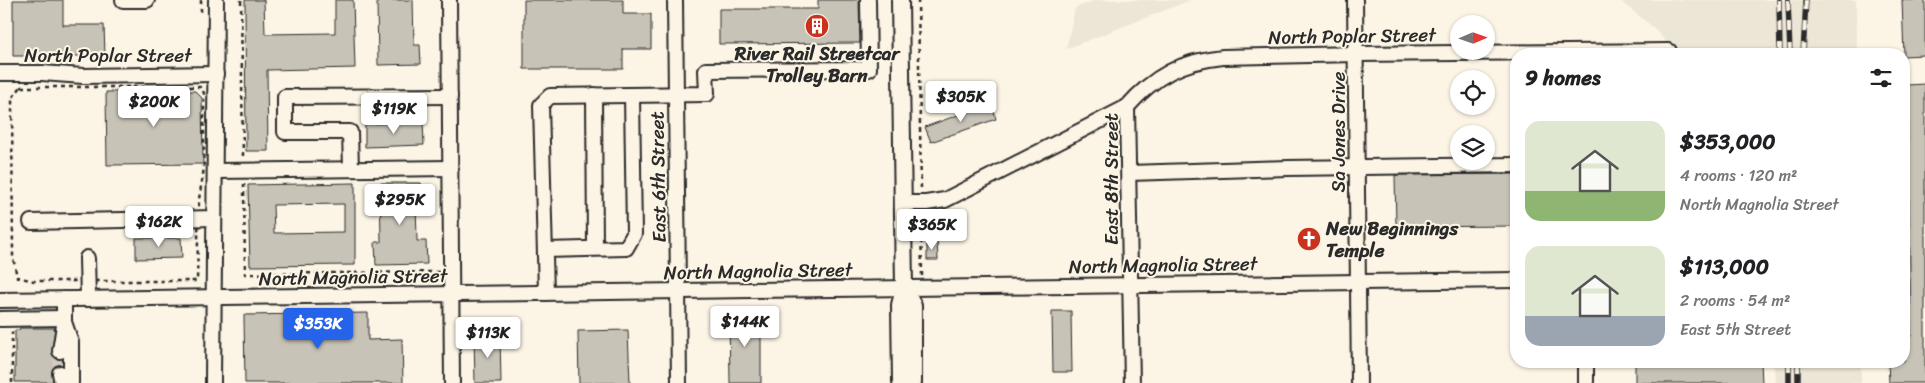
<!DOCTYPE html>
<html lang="en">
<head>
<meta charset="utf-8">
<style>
	body { margin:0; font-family:Sriracha,sans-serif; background:#f6f6f6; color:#202124; height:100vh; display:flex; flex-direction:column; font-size:19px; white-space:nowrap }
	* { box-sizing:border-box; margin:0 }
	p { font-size:16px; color:#757577 }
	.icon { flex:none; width:28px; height:28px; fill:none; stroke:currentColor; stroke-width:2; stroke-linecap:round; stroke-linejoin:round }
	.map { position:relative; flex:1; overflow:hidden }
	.drawer { position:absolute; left:1510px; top:48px; width:400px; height:320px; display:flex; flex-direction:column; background:#fff; border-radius:20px; box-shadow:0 1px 4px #0004 }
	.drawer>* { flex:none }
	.needle { width:32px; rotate:88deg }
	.buttons { position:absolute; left:1450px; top:15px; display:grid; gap:10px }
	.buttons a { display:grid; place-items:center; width:45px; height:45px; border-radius:50%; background:#fff; box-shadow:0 1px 4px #0004; font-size:25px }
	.price { position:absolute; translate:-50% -42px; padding:0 11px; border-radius:5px; background:#fff; color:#222; font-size:16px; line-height:32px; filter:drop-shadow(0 1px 2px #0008) }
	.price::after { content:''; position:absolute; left:50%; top:30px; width:15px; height:11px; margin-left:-8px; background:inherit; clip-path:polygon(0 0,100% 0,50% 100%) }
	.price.on { background:#2563eb; color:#fff }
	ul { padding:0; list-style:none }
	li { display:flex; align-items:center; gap:15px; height:125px; padding:0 15px }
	li span { display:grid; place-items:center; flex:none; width:140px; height:100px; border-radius:15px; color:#555 }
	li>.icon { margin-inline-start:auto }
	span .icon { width:60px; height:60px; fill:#fffc; stroke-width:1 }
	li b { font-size:21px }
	h2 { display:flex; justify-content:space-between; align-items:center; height:60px; padding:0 15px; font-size:21px }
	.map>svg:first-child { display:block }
</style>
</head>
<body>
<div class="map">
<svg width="1925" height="383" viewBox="0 0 1925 383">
	<rect width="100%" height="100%" fill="#fcf5e5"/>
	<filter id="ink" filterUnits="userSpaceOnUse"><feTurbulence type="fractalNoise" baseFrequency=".02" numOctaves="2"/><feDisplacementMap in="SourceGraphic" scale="10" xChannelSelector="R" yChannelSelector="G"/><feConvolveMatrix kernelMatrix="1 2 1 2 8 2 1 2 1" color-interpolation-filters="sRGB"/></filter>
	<g filter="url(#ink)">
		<g fill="#ece6d7">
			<polygon points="1096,0 1191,0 1066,49 1075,8"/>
			<polygon points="1619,0 1856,0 1857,54 1676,54 1654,28"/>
			<polygon points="1773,361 1861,361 1861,383 1776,383"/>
		</g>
		<g fill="#c8c3b7" stroke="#2b2b2b" fill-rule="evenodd">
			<polygon points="13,0 63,0 63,25 104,25 105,56 13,56"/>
			<polygon points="245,0 264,0 265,34 335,33 335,0 353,0 355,68 267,70 268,151 246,151"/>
			<polygon points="377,0 413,0 414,45 420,45 421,64 378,65"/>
			<polygon points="524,0 623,0 623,14 651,14 651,49 623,49 623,69 524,69"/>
			<polygon points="818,0 859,0 860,43 719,44 719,9 818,9"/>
			<polygon points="1902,0 1925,0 1925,55 1904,56"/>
			<polygon points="1925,84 1925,383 1889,383 1888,361 1904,361 1904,336 1911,336 1907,85"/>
			<polygon points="195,91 202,98 203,164 107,165 106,92"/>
			<polygon points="991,103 996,119 931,142 925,127"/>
			<polygon points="423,122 424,145 365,147 365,124"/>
			<polygon points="1516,174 1516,226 1396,227 1395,175"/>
			<path d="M355,183V265L250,266L248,185ZM344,204V232L274,233L273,205Z"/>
			<polygon points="380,183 421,183 421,201 416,202 417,241 426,241 427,264 376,265 375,242 381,242"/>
			<polygon points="136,238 181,238 182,258 136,259"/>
			<polygon points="937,241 938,260 927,260 927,242"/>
			<polygon points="1052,311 1071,311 1072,372 1053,372"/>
			<polygon points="368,313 368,340 402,339 403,383 245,383 244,315"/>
			<polygon points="729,314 761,314 761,383 730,383"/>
			<polygon points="20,328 55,328 52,354 55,358 62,359 62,365 55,366 52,370 53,382 15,382 15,330 19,330"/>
			<polygon points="628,330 630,383 579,383 578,331"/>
			<polygon points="474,335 500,335 501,383 475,383"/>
			<polygon points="1635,361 1761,361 1762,383 1635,383"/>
		</g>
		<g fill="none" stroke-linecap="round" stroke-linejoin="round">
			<polyline stroke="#d2cdc0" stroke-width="14" stroke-dasharray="14 7" stroke-linecap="butt" points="60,351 60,373"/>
			<g stroke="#2b2b2b" stroke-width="18">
				<g id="minor">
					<polyline points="123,0 147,0"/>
					<polyline points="449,0 452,383"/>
					<polyline points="675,0 679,383"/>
					<polyline points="1355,0 1359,383"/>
					<polyline points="0,73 42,73 83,76 216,74"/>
					<polyline points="594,95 595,248"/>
					<polyline points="351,169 350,132 285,132 285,97 450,96"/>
					<polyline points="215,171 451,168"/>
					<polyline points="1129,173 1288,168 1516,165"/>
					<polyline points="903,203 926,203 945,200 1127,107"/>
					<polyline points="31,222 214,218"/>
					<polyline points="545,250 626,248 634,234 632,95"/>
					<polyline points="87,258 88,299"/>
					<polyline points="546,293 541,105 550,96 707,94 706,70 869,69 868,0"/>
					<polyline points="64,299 64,322 71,342 71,383"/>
					<polyline points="0,300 1516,280"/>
					<polyline points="0,319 64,318"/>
					<polyline points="60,351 64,325"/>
					<polyline points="1586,361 1586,383"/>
					<polyline points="60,373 62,383"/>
					<polyline points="213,383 216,0"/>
					<path d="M1132,383L1127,107C1154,76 1182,61 1223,57L1357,54L1669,51"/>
				</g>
			</g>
			<g stroke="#2b2b2b" stroke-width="20">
				<g id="major">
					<polyline points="900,0 904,288 900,305 901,383"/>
					<polyline points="904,288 913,306 913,383"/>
				</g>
			</g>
			<g stroke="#2b2b2b" stroke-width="2.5" stroke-dasharray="4 4" stroke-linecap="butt">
				<polyline points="201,0 201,15"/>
				<polyline points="241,0 243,158"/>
				<polyline points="918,0 921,191"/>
				<polygon points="21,87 200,87 204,93 204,168 199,199 197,281 34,281 17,277 13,257 12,98"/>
				<polyline points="244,184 245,274 439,272"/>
				<polyline points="921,216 922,276"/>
				<polyline points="12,383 12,332"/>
			</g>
			<use href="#minor" stroke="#fcf5e5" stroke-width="14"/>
			<use href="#major" stroke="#fcf5e5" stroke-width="16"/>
			<g stroke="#2b2b2b" stroke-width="5.5">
				<g id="rail">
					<polyline points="1779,0 1780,54"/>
					<polyline points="1788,0 1790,54"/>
					<polyline points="1803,54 1806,0"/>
					<polyline points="1789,361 1789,383"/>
					<polyline points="1798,361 1798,383"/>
				</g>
			</g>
			<use href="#rail" stroke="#fcf5e5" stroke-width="4" stroke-dasharray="11" stroke-linecap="butt"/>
		</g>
	</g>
	<defs>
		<g id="building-disc" transform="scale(1.25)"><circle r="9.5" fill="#c8321e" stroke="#fcf5e5"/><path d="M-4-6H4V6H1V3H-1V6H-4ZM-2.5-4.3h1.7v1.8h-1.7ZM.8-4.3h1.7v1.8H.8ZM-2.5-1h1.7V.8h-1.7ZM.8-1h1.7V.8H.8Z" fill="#fff"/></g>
		<g id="church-disc" transform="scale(1.25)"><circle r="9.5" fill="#c8321e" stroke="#fcf5e5"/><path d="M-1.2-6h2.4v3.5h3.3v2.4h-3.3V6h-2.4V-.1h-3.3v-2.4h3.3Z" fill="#fff"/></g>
	</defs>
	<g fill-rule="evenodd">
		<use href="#building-disc" x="817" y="26"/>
		<use href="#church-disc" x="1309" y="239"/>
	</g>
	<g text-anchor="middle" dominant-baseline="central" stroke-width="4" stroke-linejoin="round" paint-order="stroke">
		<g font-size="19" fill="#2b2b2b" stroke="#fcf5e5">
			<text transform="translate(1352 36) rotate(-1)">North Poplar Street</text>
			<text x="108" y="55">North Poplar Street</text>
			<text transform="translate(1338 132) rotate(-90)">Sa Jones Drive</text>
			<text transform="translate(658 177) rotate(-91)">East 6th Street</text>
			<text transform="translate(1111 179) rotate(-90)">East 8th Street</text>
			<text transform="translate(1163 265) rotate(-1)">North Magnolia Street</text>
			<text transform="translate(758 271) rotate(-1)">North Magnolia Street</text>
			<text transform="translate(353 277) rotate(-1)">North Magnolia Street</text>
		</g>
		<g font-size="19" font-weight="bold" fill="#2b2b2b" stroke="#fcf5e5">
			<text x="817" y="53">River Rail Streetcar<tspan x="817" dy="22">Trolley Barn</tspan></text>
			<text x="1326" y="228" text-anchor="start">New Beginnings<tspan x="1326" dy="22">Temple</tspan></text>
		</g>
	</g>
</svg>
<div class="buttons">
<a><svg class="needle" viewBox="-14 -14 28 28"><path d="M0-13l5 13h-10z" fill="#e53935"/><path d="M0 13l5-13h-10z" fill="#757577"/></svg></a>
<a><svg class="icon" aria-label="locate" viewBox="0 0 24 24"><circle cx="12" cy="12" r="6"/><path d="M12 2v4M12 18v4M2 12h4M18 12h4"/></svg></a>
<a><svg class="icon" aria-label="layers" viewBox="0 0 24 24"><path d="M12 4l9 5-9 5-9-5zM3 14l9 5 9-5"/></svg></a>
</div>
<b class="price" style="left:961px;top:123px">$305K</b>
<b class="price" style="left:154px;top:128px">$200K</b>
<b class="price" style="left:394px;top:135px">$119K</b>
<b class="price" style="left:400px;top:226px">$295K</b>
<b class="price" style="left:159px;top:248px">$162K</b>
<b class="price" style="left:932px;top:251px">$365K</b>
<b class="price" style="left:745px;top:348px">$144K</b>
<b class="price on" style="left:318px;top:350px">$353K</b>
<b class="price" style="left:488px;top:359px">$113K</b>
<section class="drawer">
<h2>9 homes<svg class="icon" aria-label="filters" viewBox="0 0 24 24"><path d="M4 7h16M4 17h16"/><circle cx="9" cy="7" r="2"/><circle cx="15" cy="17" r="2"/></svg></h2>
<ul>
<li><span style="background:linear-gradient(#dfe7d0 70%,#8fb573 0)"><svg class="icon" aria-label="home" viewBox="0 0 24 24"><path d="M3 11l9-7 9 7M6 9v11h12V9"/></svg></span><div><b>$353,000</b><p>4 rooms · 120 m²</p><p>North Magnolia Street</p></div></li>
<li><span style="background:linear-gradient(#dfe7d0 70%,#9aa5b1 0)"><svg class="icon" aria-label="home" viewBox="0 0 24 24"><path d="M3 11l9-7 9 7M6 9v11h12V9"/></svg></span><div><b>$113,000</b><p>2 rooms · 54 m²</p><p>East 5th Street</p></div></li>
</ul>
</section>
</div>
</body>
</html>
